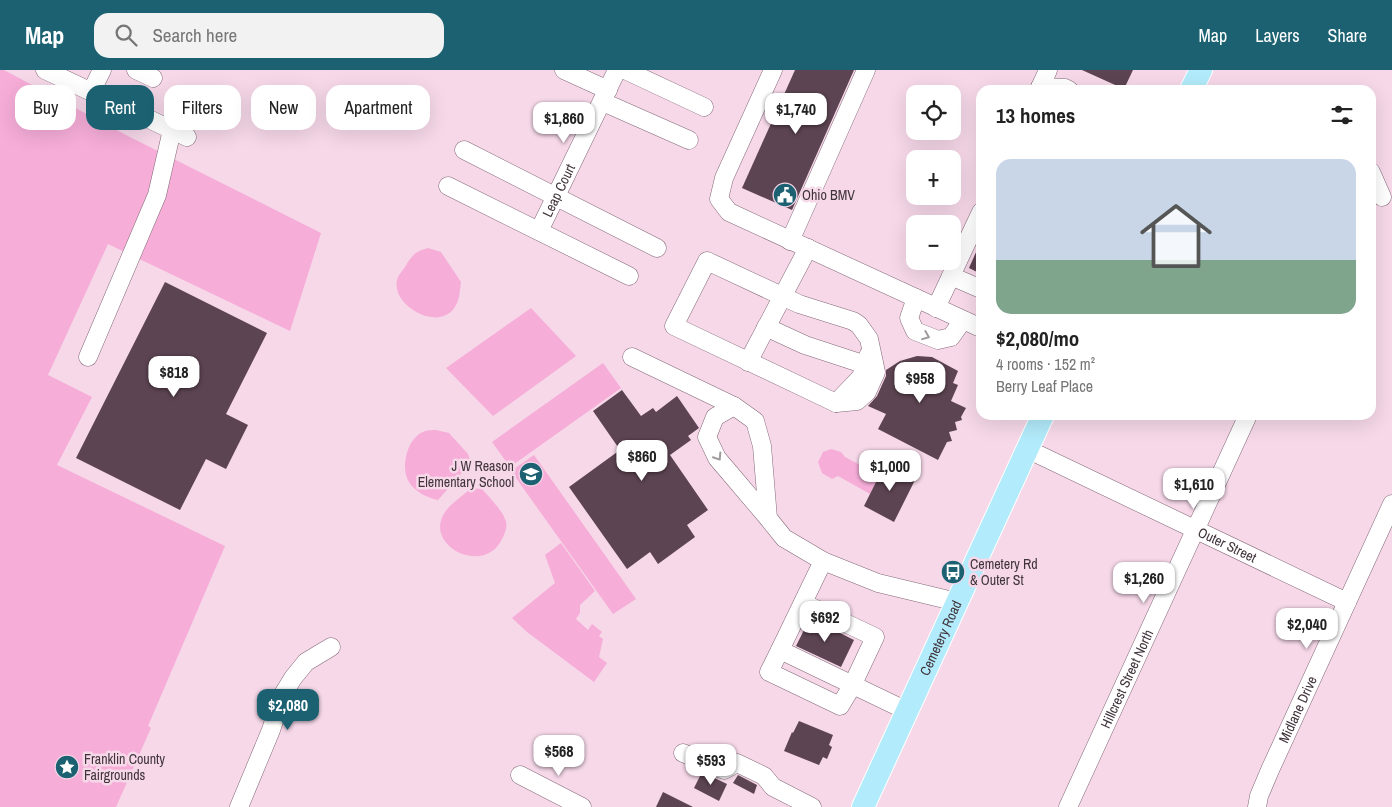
<!DOCTYPE html>
<html lang="en">
<head>
<meta charset="utf-8">
<style>
	body { margin:0; font-family:"Archivo Narrow",sans-serif; background:#f2f2f2; color:#222; height:100vh; display:flex; flex-direction:column; font-size:19px; white-space:nowrap }
	* { box-sizing:border-box; margin:0 }
	p { font-size:16px; color:#767676 }
	.icon { flex:none; width:28px; height:28px; fill:none; stroke:currentColor; stroke-width:2; stroke-linecap:round; stroke-linejoin:round }
	.map { position:relative; flex:1; overflow:hidden }
	.drawer { position:absolute; left:976px; top:15px; width:400px; height:335px; display:flex; flex-direction:column; background:#fff; border-radius:15px; box-shadow:0 5px 20px #0002 }
	.drawer>* { flex:none }
	.guide { position:absolute; left:15px; top:15px; width:475px; height:45px; display:flex; gap:10px }
	.controls { position:absolute; left:906px; top:15px; display:grid; gap:10px }
	.controls a { display:grid; place-items:center; width:55px; height:55px; border-radius:10px; background:#fff; box-shadow:0 5px 20px #0002; font-size:25px }
	.price { position:absolute; translate:-50% -42px; padding:0 11px; border-radius:10px; background:#fff; color:#222; font-size:16px; line-height:32px; filter:drop-shadow(0 1px 2px #0008) }
	.price::after { content:''; position:absolute; left:50%; top:30px; width:15px; height:11px; margin-left:-8px; background:inherit; clip-path:polygon(0 0,100% 0,50% 100%) }
	.price.active { background:#1b6172; color:#fff }
	ul { padding:0; list-style:none }
	li { display:grid; align-content:center; gap:10px; height:265px; padding:0 20px }
	li+li { border-top:1px solid #e0e0e0 }
	li span { display:grid; place-items:center; height:155px; border-radius:15px; color:#555 }
	li>.icon { margin-inline-start:auto }
	span .icon { width:90px; height:90px; fill:#fffc; stroke-width:1 }
	li b { font-size:21px }
	h2 { display:flex; justify-content:space-between; align-items:center; height:60px; padding:0 20px; font-size:21px }
	.tag { padding:0 18px; border-radius:15px; background:#fff; box-shadow:0 5px 20px #0002; font-size:18px; line-height:45px }
	.tag.active { background:#1b6172; color:#fff }
	header { display:flex; align-items:center; gap:30px; box-sizing:border-box; height:70px; padding:0 25px; background:#1b6172; color:#fff }
	header strong { font-size:24px }
	nav { display:flex; gap:28px; margin-inline-start:auto; font-size:18px }
	.search { width:350px; height:45px; background:#f2f2f2; display:flex; align-items:center; gap:12px; box-sizing:border-box; padding:0 18px; border-radius:15px; color:#767676; font-size:19px }
	.map>svg:first-child { display:block }
</style>
</head>
<body>
<header>
<strong>Map</strong>
<div class="search"><svg class="icon" aria-label="search" viewBox="0 0 24 24"><circle cx="10" cy="10" r="6"/><path d="M15 15l6 6"/></svg>Search here</div>
<nav><a>Map</a><a>Layers</a><a>Share</a></nav>
</header>
<div class="map">
<svg width="1392" height="737" viewBox="0 0 1392 737">
	<rect width="100%" height="100%" fill="#f6d8e9"/>
	<g fill="#f6add8">
		<polygon points="0,0 4,0 128,66 321,163 290,261 108,174 48,305 92,327 57,395 225,476 148,656 151,658 116,737 0,737"/>
		<path d="M428,178L441,182L461,212C460,217 460,222 459,227C449,270 386,236 398,207C400,203 403,200 405,197C411,186 416,181 428,178Z"/>
		<polygon points="531,238 576,286 493,346 446,298"/>
		<polygon points="603,293 621,318 510,397 492,372"/>
		<path d="M436,360L449,363L468,384L470,390L468,396L438,430C427,428 414,421 409,412C400,397 407,367 425,361C428,360 433,360 436,360Z"/>
		<polygon points="831,379 841,382 845,387 879,405 870,424 838,406 832,409 822,403 818,392 823,382"/>
		<polygon points="534,385 636,529 613,544 511,401"/>
		<path d="M471,418L482,419C488,426 502,440 505,449C508,455 506,461 503,467C486,508 422,476 445,442C451,433 463,426 471,418Z"/>
		<polygon points="561,473 595,521 580,535 580,543 576,549 588,560 592,554 602,562 599,566 603,569 599,587 607,593 594,612 527,562 512,548 555,513 545,485"/>
	</g>
	<g fill="#5d4452">
		<polygon points="795,0 854,0 792,140 742,118"/>
		<polygon points="1082,0 1133,0 1124,19"/>
		<polygon points="981,171 981,204 969,198"/>
		<polygon points="165,212 267,263 226,344 248,355 226,399 206,389 180,440 76,388"/>
		<polygon points="917,286 932,287 958,301 953,313 958,315 951,331 966,338 961,347 962,350 955,352 957,360 949,362 952,371 947,372 938,390 878,359 886,344 868,336 877,326 886,306 886,300 900,291"/>
		<polygon points="622,320 641,346 653,338 656,342 677,326 699,358 688,366 691,370 670,385 708,440 687,455 695,467 658,494 650,482 627,499 569,417 620,380 593,341"/>
		<polygon points="886,392 916,408 894,452 864,436"/>
		<polygon points="810,548 854,570 841,597 796,576"/>
		<polygon points="799,651 833,665 829,675 832,677 827,689 823,687 819,695 784,681 792,662 793,663"/>
		<polygon points="702,702 727,714 719,731 694,718"/>
		<polygon points="738,705 757,715 754,724 733,713"/>
		<polygon points="663,722 693,737 656,737"/>
	</g>
	<g fill="none" stroke-linecap="round" stroke-linejoin="round">
		<g stroke="#846978" stroke-width="19">
			<g id="minor">
				<polyline points="45,0 187,67"/>
				<polyline points="136,0 153,8"/>
				<polyline points="564,0 608,20"/>
				<polyline points="625,0 704,37"/>
				<polyline points="773,0 724,108 719,129 729,142 981,258"/>
				<polyline points="1040,17 1065,18 1069,20"/>
				<polyline points="1039,20 1048,0"/>
				<polyline points="91,22 102,0"/>
				<polyline points="603,32 689,70"/>
				<polyline points="464,80 657,178"/>
				<polyline points="1371,102 1382,127"/>
				<polyline points="448,116 629,206"/>
				<path id="s1" d="M539,161L617,0"/>
				<polyline points="790,171 866,0"/>
				<polygon points="707,191 799,234 853,251 859,255 869,269 876,302 867,322 857,331 836,333 674,256"/>
				<polyline points="951,206 981,219"/>
				<polyline points="916,228 909,248 915,261 938,270 951,267 963,250"/>
				<polyline points="936,238 981,142"/>
				<polyline points="766,257 805,275 866,295"/>
				<polyline points="88,287 157,125 172,60"/>
				<polyline points="632,287 734,336 755,351 762,376 768,448 784,468 823,491 878,513 957,532"/>
				<polyline points="748,292 808,178"/>
				<polyline points="836,333 861,307 869,284"/>
				<polyline points="734,336 715,347 707,367 717,388 768,448"/>
				<path id="s2" d="M1027,379L1347,532"/>
				<polyline points="823,491 780,580 907,641"/>
				<polyline points="780,580 769,602 840,636 852,616 875,567 803,533"/>
				<polyline points="683,683 724,700 737,693 764,706 773,717 812,737"/>
				<polyline points="520,705 582,737"/>
				<polyline points="239,737 271,660 282,626 293,608 306,592 331,577"/>
				<path id="s3" d="M1068,737L1248,345"/>
				<path id="s4" d="M1257,737L1259,726L1270,700L1392,434"/>
			</g>
		</g>
		<g stroke="#fff" stroke-width="24">
			<g id="major">
				<polyline points="1191,20 1201,0"/>
				<path id="s5" d="M863,737L1043,345"/>
			</g>
		</g>
		<use href="#minor" stroke="#fff" stroke-width="18"/>
		<use href="#major" stroke="#b2ebfb" stroke-width="22"/>
	</g>
	<defs><path id="oneway-chevron" d="M-2-3.5L2.5 0L-2 3.5" fill="none" stroke-width="1.6" stroke-linecap="round" stroke-linejoin="round" transform="scale(1.25)"/></defs>
	<g stroke="#a09a9d">
		<use href="#oneway-chevron" transform="translate(926 266) rotate(22)"/>
		<use href="#oneway-chevron" transform="translate(718 387) rotate(57)"/>
	</g>
	<defs>
		<g id="civic-disc" transform="scale(1.25)"><circle r="9.5" fill="#1b6172" stroke="#f6d8e9"/><path d="M-.6-6.5H3V-4.5H.6V-3L4-1V1h2V6H-6V1h2V-1L-.6-3ZM-1.2 2.5V6h2.4V2.5Z" fill="#fff"/></g>
		<g id="school-disc" transform="scale(1.25)"><circle r="9.5" fill="#1b6172" stroke="#f6d8e9"/><path d="M0-5L7-2L0 1L-7-2ZM-4 1L0 2.5L4 1V4Q0 6-4 4Z" fill="#fff"/></g>
		<g id="bus-disc" transform="scale(1.25)"><circle r="9.5" fill="#1b6172" stroke="#f6d8e9"/><path d="M-5-6H5V4H4V6H2V4H-2V6H-4V4H-5ZM-3.5-4V0h7V-4ZM-3.5 1.2v1.5H-2V1.2ZM2 1.2v1.5H3.5V1.2Z" fill="#fff"/></g>
		<g id="sight-disc" transform="scale(1.25)"><circle r="9.5" fill="#1b6172" stroke="#f6d8e9"/><path d="M0-6L1.8-2.2L6-1.7L2.9 1.2L3.7 5.4L0 3.3L-3.7 5.4L-2.9 1.2L-6-1.7L-1.8-2.2Z" fill="#fff"/></g>
	</defs>
	<g fill-rule="evenodd">
		<use href="#civic-disc" x="785" y="125"/>
		<use href="#school-disc" x="531" y="404"/>
		<use href="#bus-disc" x="953" y="502"/>
		<use href="#sight-disc" x="67" y="697"/>
	</g>
	<g text-anchor="middle" dominant-baseline="central" stroke-width="5" stroke-linejoin="round" paint-order="stroke">
		<g font-size="14" fill="#40343b" stroke="#f6d8e9">
			<text stroke="none"><textPath href="#s1" startOffset="45">Leap Court</textPath></text>
			<text stroke="none"><textPath href="#s2" startOffset="222">Outer Street</textPath></text>
			<text stroke="none"><textPath href="#s5" startOffset="186">Cemetery Road</textPath></text>
			<text stroke="none"><textPath href="#s3" startOffset="141">Hillcrest Street North</textPath></text>
			<text stroke="none"><textPath href="#s4" startOffset="106">Midlane Drive</textPath></text>
		</g>
		<g font-size="14" fill="#40343b" stroke="#f6d8e9" text-anchor="start">
			<text x="802" y="125">Ohio BMV</text>
			<text x="514" y="396" text-anchor="end">J W Reason<tspan x="514" dy="16">Elementary School</tspan></text>
			<text x="970" y="494">Cemetery Rd<tspan x="970" dy="16">&amp; Outer St</tspan></text>
			<text x="84" y="689">Franklin County<tspan x="84" dy="16">Fairgrounds</tspan></text>
		</g>
	</g>
</svg>
<div class="controls">
<a><svg class="icon" aria-label="locate" viewBox="0 0 24 24"><circle cx="12" cy="12" r="6"/><path d="M12 2v4M12 18v4M2 12h4M18 12h4"/></svg></a>
<a>+</a>
<a>−</a>
</div>
<b class="price" style="left:796px;top:65px">$1,740</b>
<b class="price" style="left:564px;top:74px">$1,860</b>
<b class="price" style="left:174px;top:328px">$818</b>
<b class="price" style="left:920px;top:334px">$958</b>
<b class="price" style="left:642px;top:412px">$860</b>
<b class="price" style="left:890px;top:422px">$1,000</b>
<b class="price" style="left:1194px;top:440px">$1,610</b>
<b class="price" style="left:1144px;top:534px">$1,260</b>
<b class="price" style="left:825px;top:573px">$692</b>
<b class="price" style="left:1307px;top:580px">$2,040</b>
<b class="price active" style="left:288px;top:661px">$2,080</b>
<b class="price" style="left:559px;top:707px">$568</b>
<b class="price" style="left:711px;top:716px">$593</b>
<div class="guide">
<a class="tag">Buy</a>
<a class="tag active">Rent</a>
<a class="tag">Filters</a>
<a class="tag">New</a>
<a class="tag">Apartment</a>
</div>
<section class="drawer">
<h2>13 homes<svg class="icon" aria-label="filters" viewBox="0 0 24 24"><path d="M4 7h16M4 17h16"/><circle cx="9" cy="7" r="2"/><circle cx="15" cy="17" r="2"/></svg></h2>
<ul>
<li><span style="background:linear-gradient(#c9d6e8 65%,#7fa58c 0)"><svg class="icon" aria-label="home" viewBox="0 0 24 24"><path d="M3 11l9-7 9 7M6 9v11h12V9"/></svg></span><div><b>$2,080/mo</b><p>4 rooms · 152 m²</p><p>Berry Leaf Place</p></div></li>
</ul>
</section>
</div>
</body>
</html>
